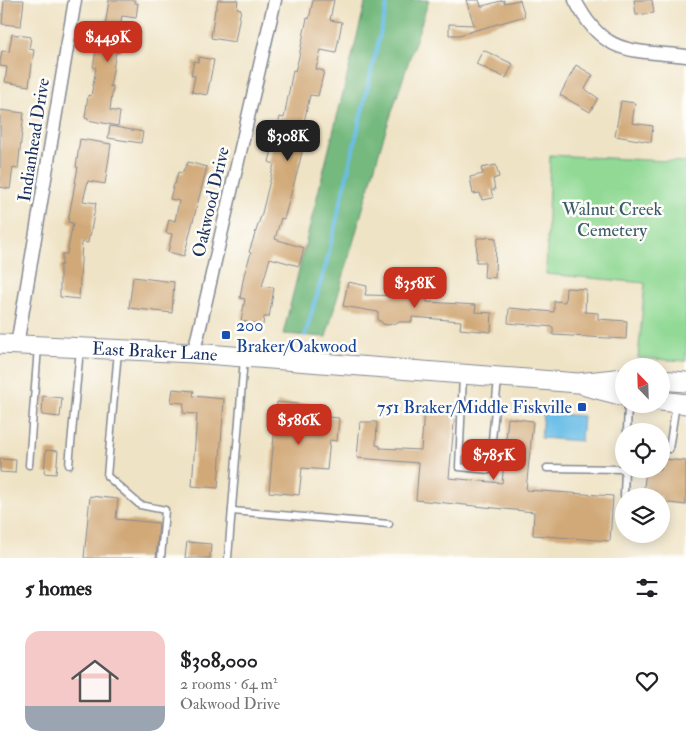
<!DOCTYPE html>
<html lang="en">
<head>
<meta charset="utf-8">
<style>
	body { margin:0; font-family:"IM FELL Double Pica",serif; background:#f6f6f6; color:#202124; height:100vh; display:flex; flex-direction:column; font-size:19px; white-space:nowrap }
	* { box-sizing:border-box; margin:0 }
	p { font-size:16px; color:#757577 }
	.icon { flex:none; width:28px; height:28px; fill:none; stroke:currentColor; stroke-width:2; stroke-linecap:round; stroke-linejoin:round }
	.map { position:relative; height:558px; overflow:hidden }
	.side { display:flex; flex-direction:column; background:#fff; flex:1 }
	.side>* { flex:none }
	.needle { width:32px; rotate:337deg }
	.tools { position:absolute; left:615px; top:358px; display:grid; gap:10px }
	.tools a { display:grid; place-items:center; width:55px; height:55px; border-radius:50%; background:#fff; box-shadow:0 2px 12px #0003; font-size:25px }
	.price { position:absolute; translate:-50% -42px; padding:0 11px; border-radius:10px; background:#c8321e; color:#fff; font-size:16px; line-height:32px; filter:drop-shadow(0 1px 2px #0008) }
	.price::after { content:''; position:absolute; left:50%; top:30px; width:15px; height:11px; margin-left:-8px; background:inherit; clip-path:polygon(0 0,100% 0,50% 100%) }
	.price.active { background:#222; color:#fff }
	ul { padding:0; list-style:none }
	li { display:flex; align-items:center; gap:15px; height:125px; padding:0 25px }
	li+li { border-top:1px solid #e0e0e0 }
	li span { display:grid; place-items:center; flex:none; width:140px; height:100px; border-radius:15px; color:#555 }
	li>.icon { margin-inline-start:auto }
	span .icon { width:60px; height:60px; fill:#fffc; stroke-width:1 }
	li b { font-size:21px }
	h2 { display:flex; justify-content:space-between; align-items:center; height:60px; padding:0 25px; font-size:21px }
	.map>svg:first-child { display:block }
</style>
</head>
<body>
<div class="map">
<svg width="686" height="558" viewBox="0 0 686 558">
	<rect width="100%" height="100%" fill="#fdfcf7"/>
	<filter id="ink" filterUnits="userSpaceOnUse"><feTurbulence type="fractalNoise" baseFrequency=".02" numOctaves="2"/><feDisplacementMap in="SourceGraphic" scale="10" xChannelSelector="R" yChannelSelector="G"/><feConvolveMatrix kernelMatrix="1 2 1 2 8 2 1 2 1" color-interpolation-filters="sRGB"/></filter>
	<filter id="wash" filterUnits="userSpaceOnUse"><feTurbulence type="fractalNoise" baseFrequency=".0096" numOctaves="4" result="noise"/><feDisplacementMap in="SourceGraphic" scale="20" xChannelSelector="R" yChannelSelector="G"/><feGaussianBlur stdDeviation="1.12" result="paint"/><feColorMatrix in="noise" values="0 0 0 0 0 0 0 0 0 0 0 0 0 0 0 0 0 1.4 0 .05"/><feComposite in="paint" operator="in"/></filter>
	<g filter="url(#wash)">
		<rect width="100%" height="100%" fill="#efe3c5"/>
		<polygon fill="#91d994" stroke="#568479" points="550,155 686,162 686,361 638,358 645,283 546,274"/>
		<polygon fill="#74b97e" stroke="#48746e" points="366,0 429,0 382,142 326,337 283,334"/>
		<polygon fill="#6bbee7" stroke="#4376a2" points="543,413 583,416 581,441 541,438"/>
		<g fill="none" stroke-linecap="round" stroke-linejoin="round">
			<polyline stroke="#6bbee7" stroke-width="4" points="305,335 327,261 388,0"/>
		</g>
		<g id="blocks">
			<g fill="#d1a978">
				<polygon points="4,0 24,0 21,26 2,24"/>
				<polygon points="109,0 135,0 135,3 138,3 136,18 122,16 118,41 122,42 120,52 116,52 110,87 113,86 110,110 120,112 118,126 88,120 88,119 85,118 88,95 91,96 96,68 93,67 100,27 105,27"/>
				<polygon points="218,0 238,0 237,8 241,9 235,42 211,38 215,9 216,9"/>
				<polygon points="313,0 334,0 330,20 342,22 336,53 321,50 316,69 324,71 318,96 310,95 304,122 309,124 298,169 284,219 281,218 275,239 304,248 299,266 270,258 262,286 274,288 269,317 264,317 263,325 241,321 245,299 240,298 244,275 251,253 249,252 262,213 274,164 269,162 280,117 284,118 293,70 295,71 298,61 307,18 309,19"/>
				<polygon points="466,0 479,0 481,6 483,6 504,0 504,3 520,0 525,16 459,35 449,35 449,24 474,25"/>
				<polygon points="634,0 652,0 654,13 636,15"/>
				<polygon points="12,34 31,37 29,49 34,50 29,86 5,82 7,67 0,66 0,62 2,51 9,52"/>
				<polygon points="483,50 513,64 506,78 476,64"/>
				<polygon points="199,57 214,60 207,95 192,92 195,76 191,75 194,61 198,62"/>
				<polygon points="576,65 593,75 585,89 598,98 590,112 560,95"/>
				<polygon points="621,101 635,103 632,123 653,126 651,142 615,136"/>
				<polygon points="0,110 24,113 18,169 13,168 10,189 0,187"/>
				<polygon points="110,126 143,132 141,143 108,138"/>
				<polygon points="80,139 111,144 105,184 88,181 83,201 96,203 90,236 89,236 88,243 82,242 79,299 60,297 60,265 62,265 62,254 67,254 73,223 68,222 78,167 76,167"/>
				<polygon points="188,162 207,167 184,256 168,252 172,234 166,233 169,219 175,221 179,201 170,199 174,184 175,184 178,172 182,173"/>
				<polygon points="496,165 499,177 493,179 495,190 491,190 493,198 482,200 480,193 473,194 470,177 483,174 481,168"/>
				<polygon points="487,237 496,238 495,278 484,277 485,262 476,262 477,238 487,238"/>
				<polygon points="133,277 174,282 172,313 129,308"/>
				<polygon points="348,282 367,286 365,295 406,296 427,298 427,302 476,305 475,312 492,313 491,332 460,329 461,321 412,317 412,322 400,322 388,325 383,324 381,321 378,321 378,312 343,306"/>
				<polygon points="566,288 586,289 585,312 598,313 598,319 627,321 626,339 553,335 553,327 508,323 509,308 554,312 554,301 565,302"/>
				<polygon points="173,389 194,391 193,396 224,399 218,488 192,486 197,414 183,413 184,403 171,402"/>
				<polygon points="43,396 62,398 60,417 42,415"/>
				<polygon points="277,402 308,405 307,415 339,418 337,441 330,440 327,470 302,468 299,495 269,492"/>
				<polygon points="424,410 455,413 449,478 502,483 508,418 533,421 526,490 613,496 610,541 533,535 534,512 416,500 419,463 357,458 360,422 377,422 376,445 380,446 380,448 421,450"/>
				<polygon points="46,450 58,451 56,474 44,473"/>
				<polygon points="0,459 16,460 15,473 0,472"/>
				<polygon points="661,459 686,461 686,505 661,502 661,496 643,496 646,469 661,469"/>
				<polygon points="90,496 118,499 116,519 159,523 156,558 84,558"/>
				<polygon points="187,542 211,544 210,558 185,558"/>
			</g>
		</g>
	</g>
	<g filter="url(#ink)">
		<use href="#blocks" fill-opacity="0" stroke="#858992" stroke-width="1"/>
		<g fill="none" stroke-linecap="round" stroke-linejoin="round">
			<g stroke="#858992" stroke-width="9">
				<g id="service">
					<polyline points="118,351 107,476 140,505 165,510 161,558"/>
					<polyline points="463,376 459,467 489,470 498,379"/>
					<polyline points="627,431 628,404"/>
					<polyline points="669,449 676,404"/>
					<polyline points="29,465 38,347"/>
					<polyline points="69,465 80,349"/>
					<polyline points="547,468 625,469"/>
					<polyline points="624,496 625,469"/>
					<polyline points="232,511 389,524"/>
					<polyline points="228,558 244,358"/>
				</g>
			</g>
			<g stroke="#858992" stroke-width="15">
				<g id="minor">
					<path d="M575,0C603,56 631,50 686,56"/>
					<polyline points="17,345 75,0"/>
					<polyline points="193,353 198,335 275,0"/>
				</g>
			</g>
			<g stroke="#858992" stroke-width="21">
				<g id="secondary">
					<path id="s1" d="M0,344L193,353L578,383L624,378"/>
					<polyline points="661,380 686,382"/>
					<polyline points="586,386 624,396"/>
					<polyline points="661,401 686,404"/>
				</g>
			</g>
			<use href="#service" stroke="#fff" stroke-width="6"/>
			<use href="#minor" stroke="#fff" stroke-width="12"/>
			<use href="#secondary" stroke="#fff" stroke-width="19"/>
		</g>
	</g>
	<g fill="#1a4fb4" stroke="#fdfcf7" stroke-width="2">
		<rect x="221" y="330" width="10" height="10" rx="2.5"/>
		<rect x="577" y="402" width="10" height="10" rx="2.5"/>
	</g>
	<g text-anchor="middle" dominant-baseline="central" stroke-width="5" stroke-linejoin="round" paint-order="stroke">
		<g font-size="18" fill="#1b2f5e" stroke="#fdfcf7">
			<text transform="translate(34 140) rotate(-81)">Indianhead Drive</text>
			<text transform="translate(211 202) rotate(-77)">Oakwood Drive</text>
			<text stroke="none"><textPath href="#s1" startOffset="155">East Braker Lane</textPath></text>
		</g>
		<g font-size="18" fill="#385a6c" stroke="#fdfcf7">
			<text x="612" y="209">Walnut Creek<tspan x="612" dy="21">Cemetery</tspan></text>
		</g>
		<g font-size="18" fill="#164399" stroke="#fdfcf7" text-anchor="start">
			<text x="236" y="325">200<tspan x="236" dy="21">Braker/Oakwood</tspan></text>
			<text x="572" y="407" text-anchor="end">751 Braker/Middle Fiskville</text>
		</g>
	</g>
</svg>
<div class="tools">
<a><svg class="needle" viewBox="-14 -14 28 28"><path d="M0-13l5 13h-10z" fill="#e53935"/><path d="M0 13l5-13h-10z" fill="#757577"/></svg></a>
<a><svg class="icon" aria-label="locate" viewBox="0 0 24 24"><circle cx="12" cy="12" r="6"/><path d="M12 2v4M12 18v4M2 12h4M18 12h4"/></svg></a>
<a><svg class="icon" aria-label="layers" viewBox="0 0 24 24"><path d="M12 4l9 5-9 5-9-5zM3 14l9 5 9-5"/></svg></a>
</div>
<b class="price" style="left:108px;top:63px">$449K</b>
<b class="price active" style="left:288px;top:162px">$308K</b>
<b class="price" style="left:415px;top:309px">$358K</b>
<b class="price" style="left:299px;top:446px">$586K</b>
<b class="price" style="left:494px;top:481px">$785K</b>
</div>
<section class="side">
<h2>5 homes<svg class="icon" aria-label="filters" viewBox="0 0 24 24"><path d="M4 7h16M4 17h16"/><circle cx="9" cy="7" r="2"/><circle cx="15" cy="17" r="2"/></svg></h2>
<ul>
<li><span style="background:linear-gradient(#f6c9c9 75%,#9aa5b1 0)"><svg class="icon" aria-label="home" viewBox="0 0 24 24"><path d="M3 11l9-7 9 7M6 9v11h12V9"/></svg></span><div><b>$308,000</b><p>2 rooms · 64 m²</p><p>Oakwood Drive</p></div><svg class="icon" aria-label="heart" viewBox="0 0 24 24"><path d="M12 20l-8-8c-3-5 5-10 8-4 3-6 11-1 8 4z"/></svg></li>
</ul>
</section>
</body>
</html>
